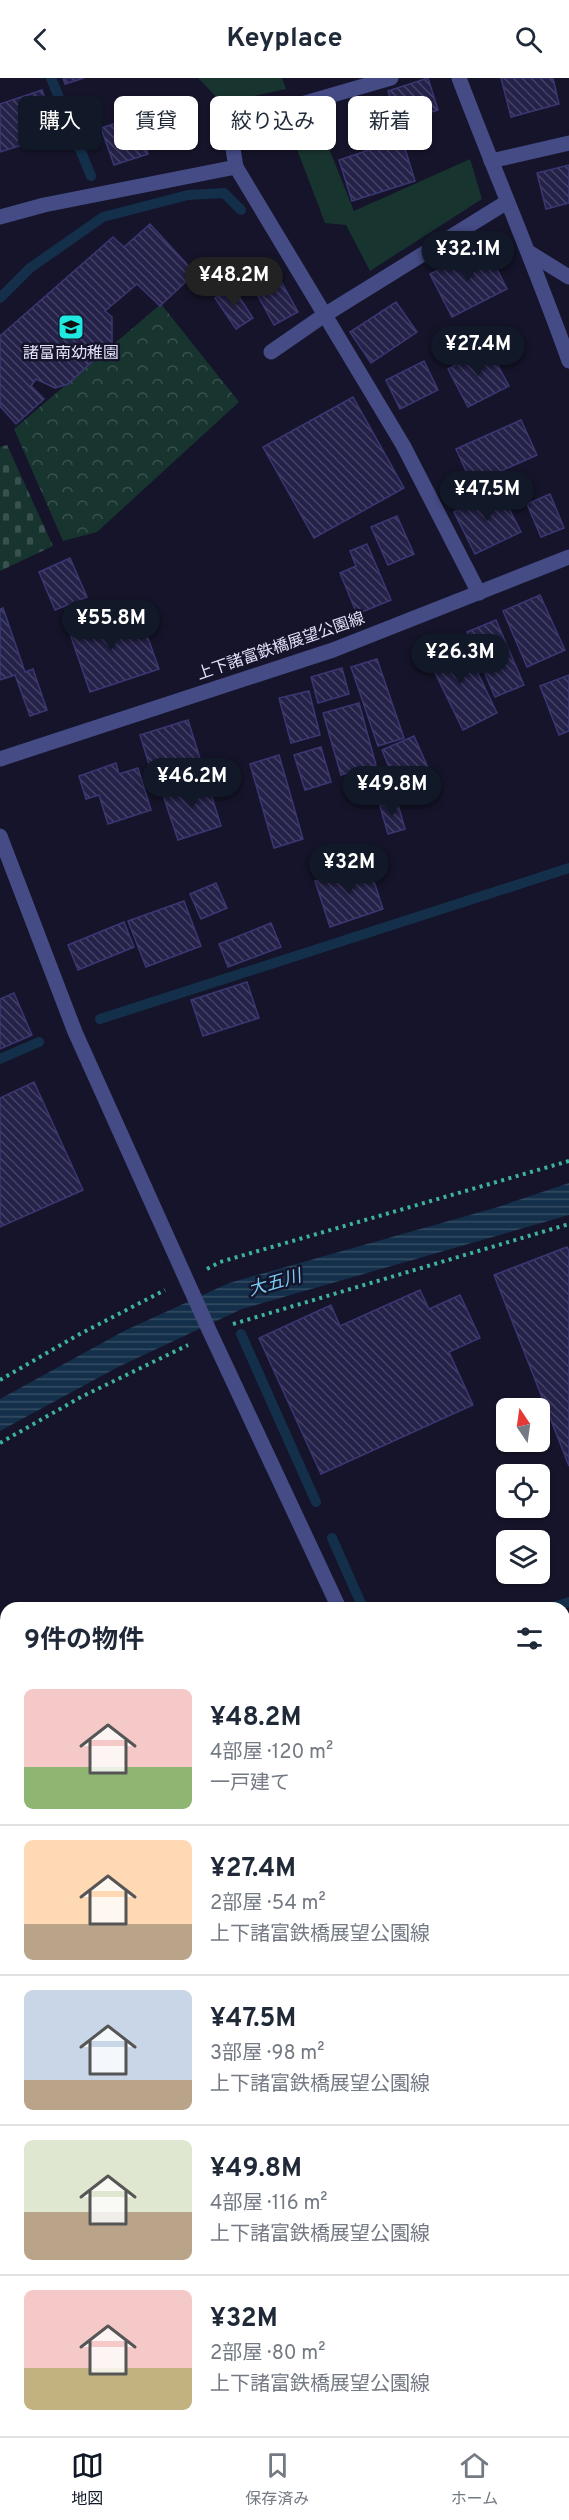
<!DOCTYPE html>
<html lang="ja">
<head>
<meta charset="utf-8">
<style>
	body { margin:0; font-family:Overpass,"Noto Sans JP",sans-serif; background:#f2f2f3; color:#1f2937; height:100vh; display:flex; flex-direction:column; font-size:22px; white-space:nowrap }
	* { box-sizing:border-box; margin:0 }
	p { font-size:20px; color:#747a83 }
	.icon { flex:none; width:33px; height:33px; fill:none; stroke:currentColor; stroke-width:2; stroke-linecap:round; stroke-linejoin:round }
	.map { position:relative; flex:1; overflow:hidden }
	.side { position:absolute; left:0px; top:1524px; width:570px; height:834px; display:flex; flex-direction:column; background:#fff; border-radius:18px 18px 0 0; box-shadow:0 2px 4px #0004 }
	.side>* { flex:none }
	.banner { position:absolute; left:18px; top:18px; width:534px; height:54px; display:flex; gap:12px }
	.needle { width:39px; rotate:347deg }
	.tools { position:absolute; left:496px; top:1320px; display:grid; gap:12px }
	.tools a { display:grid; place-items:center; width:54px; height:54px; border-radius:9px; background:#fff; box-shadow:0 2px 4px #0004; font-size:30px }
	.price { position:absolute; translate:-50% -51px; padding:0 14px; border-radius:21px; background:#111827; color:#fff; font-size:20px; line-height:39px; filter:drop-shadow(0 2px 3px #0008) }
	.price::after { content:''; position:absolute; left:50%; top:36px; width:18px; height:14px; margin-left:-9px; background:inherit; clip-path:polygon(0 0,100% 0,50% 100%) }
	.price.on { background:#222; color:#fff }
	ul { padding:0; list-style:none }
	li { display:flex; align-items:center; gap:18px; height:150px; padding:0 24px }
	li+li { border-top:2px solid #e0e1e3 }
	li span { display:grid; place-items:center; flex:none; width:168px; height:120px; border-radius:9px; color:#555 }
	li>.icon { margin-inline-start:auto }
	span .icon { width:72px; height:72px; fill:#fffc; stroke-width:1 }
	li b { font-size:26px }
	h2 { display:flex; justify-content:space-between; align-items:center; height:72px; padding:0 24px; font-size:26px }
	.pill { padding:0 21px; border-radius:9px; background:#fff; box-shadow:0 2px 4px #0004; font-size:21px; line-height:54px }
	.pill.on { background:#111827; color:#fff }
	header { display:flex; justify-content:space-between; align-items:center; height:78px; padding:0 24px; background:#fff; font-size:27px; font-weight:700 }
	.menu { display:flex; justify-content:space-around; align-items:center; height:84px; border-top:2px solid #e0e1e3; background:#fff; font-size:16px; color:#747a83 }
	.menu a { display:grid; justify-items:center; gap:3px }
	.menu .on { color:#111827 }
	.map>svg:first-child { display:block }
</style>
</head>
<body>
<header><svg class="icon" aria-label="back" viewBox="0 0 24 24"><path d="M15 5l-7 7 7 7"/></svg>Keyplace<svg class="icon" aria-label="search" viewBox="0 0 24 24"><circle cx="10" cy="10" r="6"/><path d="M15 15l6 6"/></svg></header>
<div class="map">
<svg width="569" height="2358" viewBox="0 0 569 2358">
	<defs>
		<pattern id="forest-crowns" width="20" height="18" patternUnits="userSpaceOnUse" patternTransform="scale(1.5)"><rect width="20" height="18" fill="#18342f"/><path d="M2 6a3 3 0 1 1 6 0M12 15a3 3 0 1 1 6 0" fill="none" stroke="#39514e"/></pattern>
		<pattern id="cemetery-stones" width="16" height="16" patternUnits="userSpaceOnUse" patternTransform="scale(1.5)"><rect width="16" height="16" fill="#18342f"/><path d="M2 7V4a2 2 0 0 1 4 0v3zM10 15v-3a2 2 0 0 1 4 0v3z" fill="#39514e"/></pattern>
		<pattern id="water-rules" width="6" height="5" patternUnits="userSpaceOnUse" patternTransform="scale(1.5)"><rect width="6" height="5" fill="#132f49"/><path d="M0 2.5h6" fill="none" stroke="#354d64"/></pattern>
		<pattern id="building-back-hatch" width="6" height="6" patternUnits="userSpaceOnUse" patternTransform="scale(1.5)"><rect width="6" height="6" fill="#25224a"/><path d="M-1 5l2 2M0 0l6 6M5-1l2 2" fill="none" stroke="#444265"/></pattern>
	</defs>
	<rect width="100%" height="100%" fill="#15142a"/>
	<g fill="#18342f">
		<polygon points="198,0 282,0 286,11 222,25"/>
		<polygon points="322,53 354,133 470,81 482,121 370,193 346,147 325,145 295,66"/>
	</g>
	<polygon fill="url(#forest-crowns)" points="161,226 239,324 97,454 63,463 14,351"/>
	<polygon fill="url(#cemetery-stones)" points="7,367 53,468 0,493 0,369"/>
	<polygon fill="url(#water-rules)" points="569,1105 569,1137 242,1231 118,1289 0,1353 0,1321 124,1253 229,1205 498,1129"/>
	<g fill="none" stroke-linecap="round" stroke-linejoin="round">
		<g stroke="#132f49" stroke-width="10">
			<polyline points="51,0 91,98"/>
			<polyline points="0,220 30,190 103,139 188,117 224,115 241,132"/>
			<polyline points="100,941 569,790"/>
			<polyline points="0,981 39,964"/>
			<polyline points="241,1256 316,1424"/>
			<polyline points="332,1460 363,1530"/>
			<polyline points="550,1530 569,1524"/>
			<polyline points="0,1768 6,1766"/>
			<polyline points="564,1885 569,1884"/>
			<polyline points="0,2041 6,2039"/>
			<polyline points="564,2332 569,2330"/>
			<polyline points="460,2358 470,2355"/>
		</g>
	</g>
	<g fill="url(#building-back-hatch)" stroke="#3a3773" stroke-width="1.5">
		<polygon points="63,0 84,0 65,6"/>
		<polygon points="428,0 438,32 398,44 388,13"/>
		<polygon points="501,0 553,0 559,26 511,39"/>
		<polygon points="42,12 57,56 0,74 0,26"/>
		<polygon points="136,39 148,76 114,87 101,50"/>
		<polygon points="402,61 415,103 352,123 339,82"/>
		<polygon points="569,87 569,125 546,131 537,95"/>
		<polygon points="150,146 195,195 160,228 137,206 105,233 112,239 112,265 68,306 55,310 36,301 31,308 44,321 16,346 0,328 0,258 113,159 124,169"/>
		<polygon points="485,168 507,211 452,239 430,196"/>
		<polygon points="277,196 298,234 274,247 253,209"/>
		<polygon points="232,208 253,240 236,251 215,220"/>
		<polygon points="396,224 417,254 371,285 350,254"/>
		<polygon points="488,269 509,308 468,329 448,291"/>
		<polygon points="424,283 438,312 400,331 386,302"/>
		<polygon points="353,319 404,410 314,460 263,369"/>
		<polygon points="521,342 537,377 472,406 456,371"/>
		<polygon points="499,411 521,454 475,476 454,434"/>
		<polygon points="550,416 564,450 541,459 527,426"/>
		<polygon points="397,438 414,476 388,487 371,449"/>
		<polygon points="367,466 391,522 357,536 340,495 356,488 350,473"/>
		<polygon points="70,480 87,519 55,532 39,494"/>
		<polygon points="540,517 565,572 527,589 503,533"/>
		<polygon points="3,530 25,594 33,591 47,632 30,638 15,597 0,602 0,531"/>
		<polygon points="108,533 114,552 142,543 159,591 90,614 67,547"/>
		<polygon points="496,542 524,607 495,619 467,554"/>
		<polygon points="443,558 459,590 472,583 497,635 463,652 422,568"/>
		<polygon points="377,581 404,660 378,668 351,589"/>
		<polygon points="342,590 349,616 318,625 311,599"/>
		<polygon points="569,597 569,653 559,657 540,608"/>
		<polygon points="309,613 320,657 291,665 279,620"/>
		<polygon points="359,625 376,687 341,697 323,635"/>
		<polygon points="188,642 202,687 154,702 140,657"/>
		<polygon points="414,658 429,692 396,706 382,672"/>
		<polygon points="321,669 331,704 305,712 294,677"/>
		<polygon points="279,677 303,761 274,770 250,686"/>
		<polygon points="116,685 119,696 138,690 151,732 108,746 99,717 86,721 79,698"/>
		<polygon points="206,700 221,748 178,762 162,714"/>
		<polygon points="397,723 405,751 388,756 380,728"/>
		<polygon points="368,785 383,831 330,849 315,803"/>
		<polygon points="216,805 227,830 201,841 190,816"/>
		<polygon points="184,823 201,868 146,889 128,843"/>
		<polygon points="124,844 134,869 78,892 68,867"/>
		<polygon points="271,845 281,869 228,889 219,866"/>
		<polygon points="247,904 259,940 203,958 191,922"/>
		<polygon points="14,915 32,957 0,971 0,921"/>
		<polygon points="34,1004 83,1112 0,1149 0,1020"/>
		<polygon points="567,1169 569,1173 569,1388 494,1197"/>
		<polygon points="420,1212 429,1231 460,1217 480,1260 449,1274 473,1327 321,1396 259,1260 331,1227 340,1248"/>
		<polygon points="569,1598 569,1744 564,1746 564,1600"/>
		<polygon points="569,1900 569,1942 564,1943 564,1902"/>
		<polygon points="564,2070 569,2081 569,2138 564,2141"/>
		<polygon points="569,2279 569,2320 564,2321 564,2280"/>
		<polygon points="569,2352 569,2358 547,2358"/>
	</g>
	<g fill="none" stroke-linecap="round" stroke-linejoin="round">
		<g stroke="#3eb39b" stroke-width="4" stroke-dasharray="3 4.5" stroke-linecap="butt">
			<polyline points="207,1191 220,1184 569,1083"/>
			<polyline points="233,1246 569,1146"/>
			<polyline points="0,1302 78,1257 165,1212"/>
			<polyline points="0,1365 81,1319 188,1267"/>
			<polyline points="564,1544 569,1542"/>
		</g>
		<g stroke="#444b85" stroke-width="15">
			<path d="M459,0C495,95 535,187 569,283"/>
			<polyline points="491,83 569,65"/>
			<polyline points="236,89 229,47 391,0"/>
			<polyline points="0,139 44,127 236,89 403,367 479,515"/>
			<polyline points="530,175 569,199"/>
			<polyline points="271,274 323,238 507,124"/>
			<polyline points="0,681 333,572 569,479"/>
			<polyline points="0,758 75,954 209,1252 339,1530"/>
			<polyline points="564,2003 569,2013"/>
			<polyline points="564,2257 569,2255"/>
			<polyline points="189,2358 208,2352"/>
		</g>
	</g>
	<defs>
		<g id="school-square" transform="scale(1.35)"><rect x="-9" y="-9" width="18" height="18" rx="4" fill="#20e9e1" stroke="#15142a"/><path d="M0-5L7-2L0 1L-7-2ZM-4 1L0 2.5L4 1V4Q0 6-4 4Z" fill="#111"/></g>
	</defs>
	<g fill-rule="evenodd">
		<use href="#school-square" x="71" y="249"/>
	</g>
	<g text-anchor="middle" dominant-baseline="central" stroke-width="5" stroke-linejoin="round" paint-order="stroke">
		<g font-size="16" fill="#e1e1fc" stroke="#15142a">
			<text x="71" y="276">諸富南幼稚園</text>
		</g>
		<g font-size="16" fill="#e1e1fc" stroke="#15142a">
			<text transform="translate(281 569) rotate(-19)">上下諸富鉄橋展望公園線</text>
		</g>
		<g font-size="18" font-style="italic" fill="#79cbf2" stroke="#15142a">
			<text transform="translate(275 1206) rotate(-16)">大五川</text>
		</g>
	</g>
</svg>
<div class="tools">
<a><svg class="needle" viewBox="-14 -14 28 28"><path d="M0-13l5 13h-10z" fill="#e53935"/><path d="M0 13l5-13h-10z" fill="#747a83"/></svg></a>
<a><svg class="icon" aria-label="locate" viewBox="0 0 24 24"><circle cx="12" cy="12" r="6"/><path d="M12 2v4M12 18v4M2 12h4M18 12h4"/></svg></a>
<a><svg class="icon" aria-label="layers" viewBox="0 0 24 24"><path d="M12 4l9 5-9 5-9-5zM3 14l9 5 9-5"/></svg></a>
</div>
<b class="price" style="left:468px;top:204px">¥32.1M</b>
<b class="price on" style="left:234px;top:230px">¥48.2M</b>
<b class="price" style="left:478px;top:299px">¥27.4M</b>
<b class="price" style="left:487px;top:444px">¥47.5M</b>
<b class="price" style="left:111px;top:573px">¥55.8M</b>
<b class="price" style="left:460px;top:607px">¥26.3M</b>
<b class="price" style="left:192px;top:731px">¥46.2M</b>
<b class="price" style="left:392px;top:739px">¥49.8M</b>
<b class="price" style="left:349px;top:817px">¥32M</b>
<div class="banner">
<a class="pill on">購入</a>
<a class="pill">賃貸</a>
<a class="pill">絞り込み</a>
<a class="pill">新着</a>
</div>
<section class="side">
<h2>9件の物件<svg class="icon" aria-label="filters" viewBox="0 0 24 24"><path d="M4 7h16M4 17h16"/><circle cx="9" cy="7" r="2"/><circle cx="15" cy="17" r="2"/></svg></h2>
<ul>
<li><span style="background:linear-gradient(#f6c9c9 65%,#8fb573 0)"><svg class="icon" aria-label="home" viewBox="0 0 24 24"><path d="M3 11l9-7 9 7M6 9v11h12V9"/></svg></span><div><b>¥48.2M</b><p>4部屋 · 120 m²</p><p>一戸建て</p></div></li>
<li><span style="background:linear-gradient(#ffd9b3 70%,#b9a48a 0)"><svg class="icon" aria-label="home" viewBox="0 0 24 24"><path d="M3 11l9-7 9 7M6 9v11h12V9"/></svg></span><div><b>¥27.4M</b><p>2部屋 · 54 m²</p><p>上下諸富鉄橋展望公園線</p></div></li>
<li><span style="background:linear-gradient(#c9d6e8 75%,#b9a48a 0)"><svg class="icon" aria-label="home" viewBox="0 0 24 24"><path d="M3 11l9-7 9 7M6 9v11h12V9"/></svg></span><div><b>¥47.5M</b><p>3部屋 · 98 m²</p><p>上下諸富鉄橋展望公園線</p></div></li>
<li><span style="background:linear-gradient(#dfe7d0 60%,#b9a48a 0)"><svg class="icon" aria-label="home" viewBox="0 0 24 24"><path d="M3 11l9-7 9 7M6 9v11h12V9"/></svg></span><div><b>¥49.8M</b><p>4部屋 · 116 m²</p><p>上下諸富鉄橋展望公園線</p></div></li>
<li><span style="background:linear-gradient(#f6c9c9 65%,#c2b280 0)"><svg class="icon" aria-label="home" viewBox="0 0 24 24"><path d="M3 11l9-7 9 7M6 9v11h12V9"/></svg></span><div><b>¥32M</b><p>2部屋 · 80 m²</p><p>上下諸富鉄橋展望公園線</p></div></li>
</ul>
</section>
</div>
<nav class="menu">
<a class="on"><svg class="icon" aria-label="map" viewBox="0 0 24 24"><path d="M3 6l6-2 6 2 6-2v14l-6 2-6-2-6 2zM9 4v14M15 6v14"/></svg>地図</a>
<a><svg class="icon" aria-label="saved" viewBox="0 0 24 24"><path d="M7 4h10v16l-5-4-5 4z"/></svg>保存済み</a>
<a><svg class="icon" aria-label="home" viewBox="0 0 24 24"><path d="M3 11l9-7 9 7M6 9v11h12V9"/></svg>ホーム</a>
</nav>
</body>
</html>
